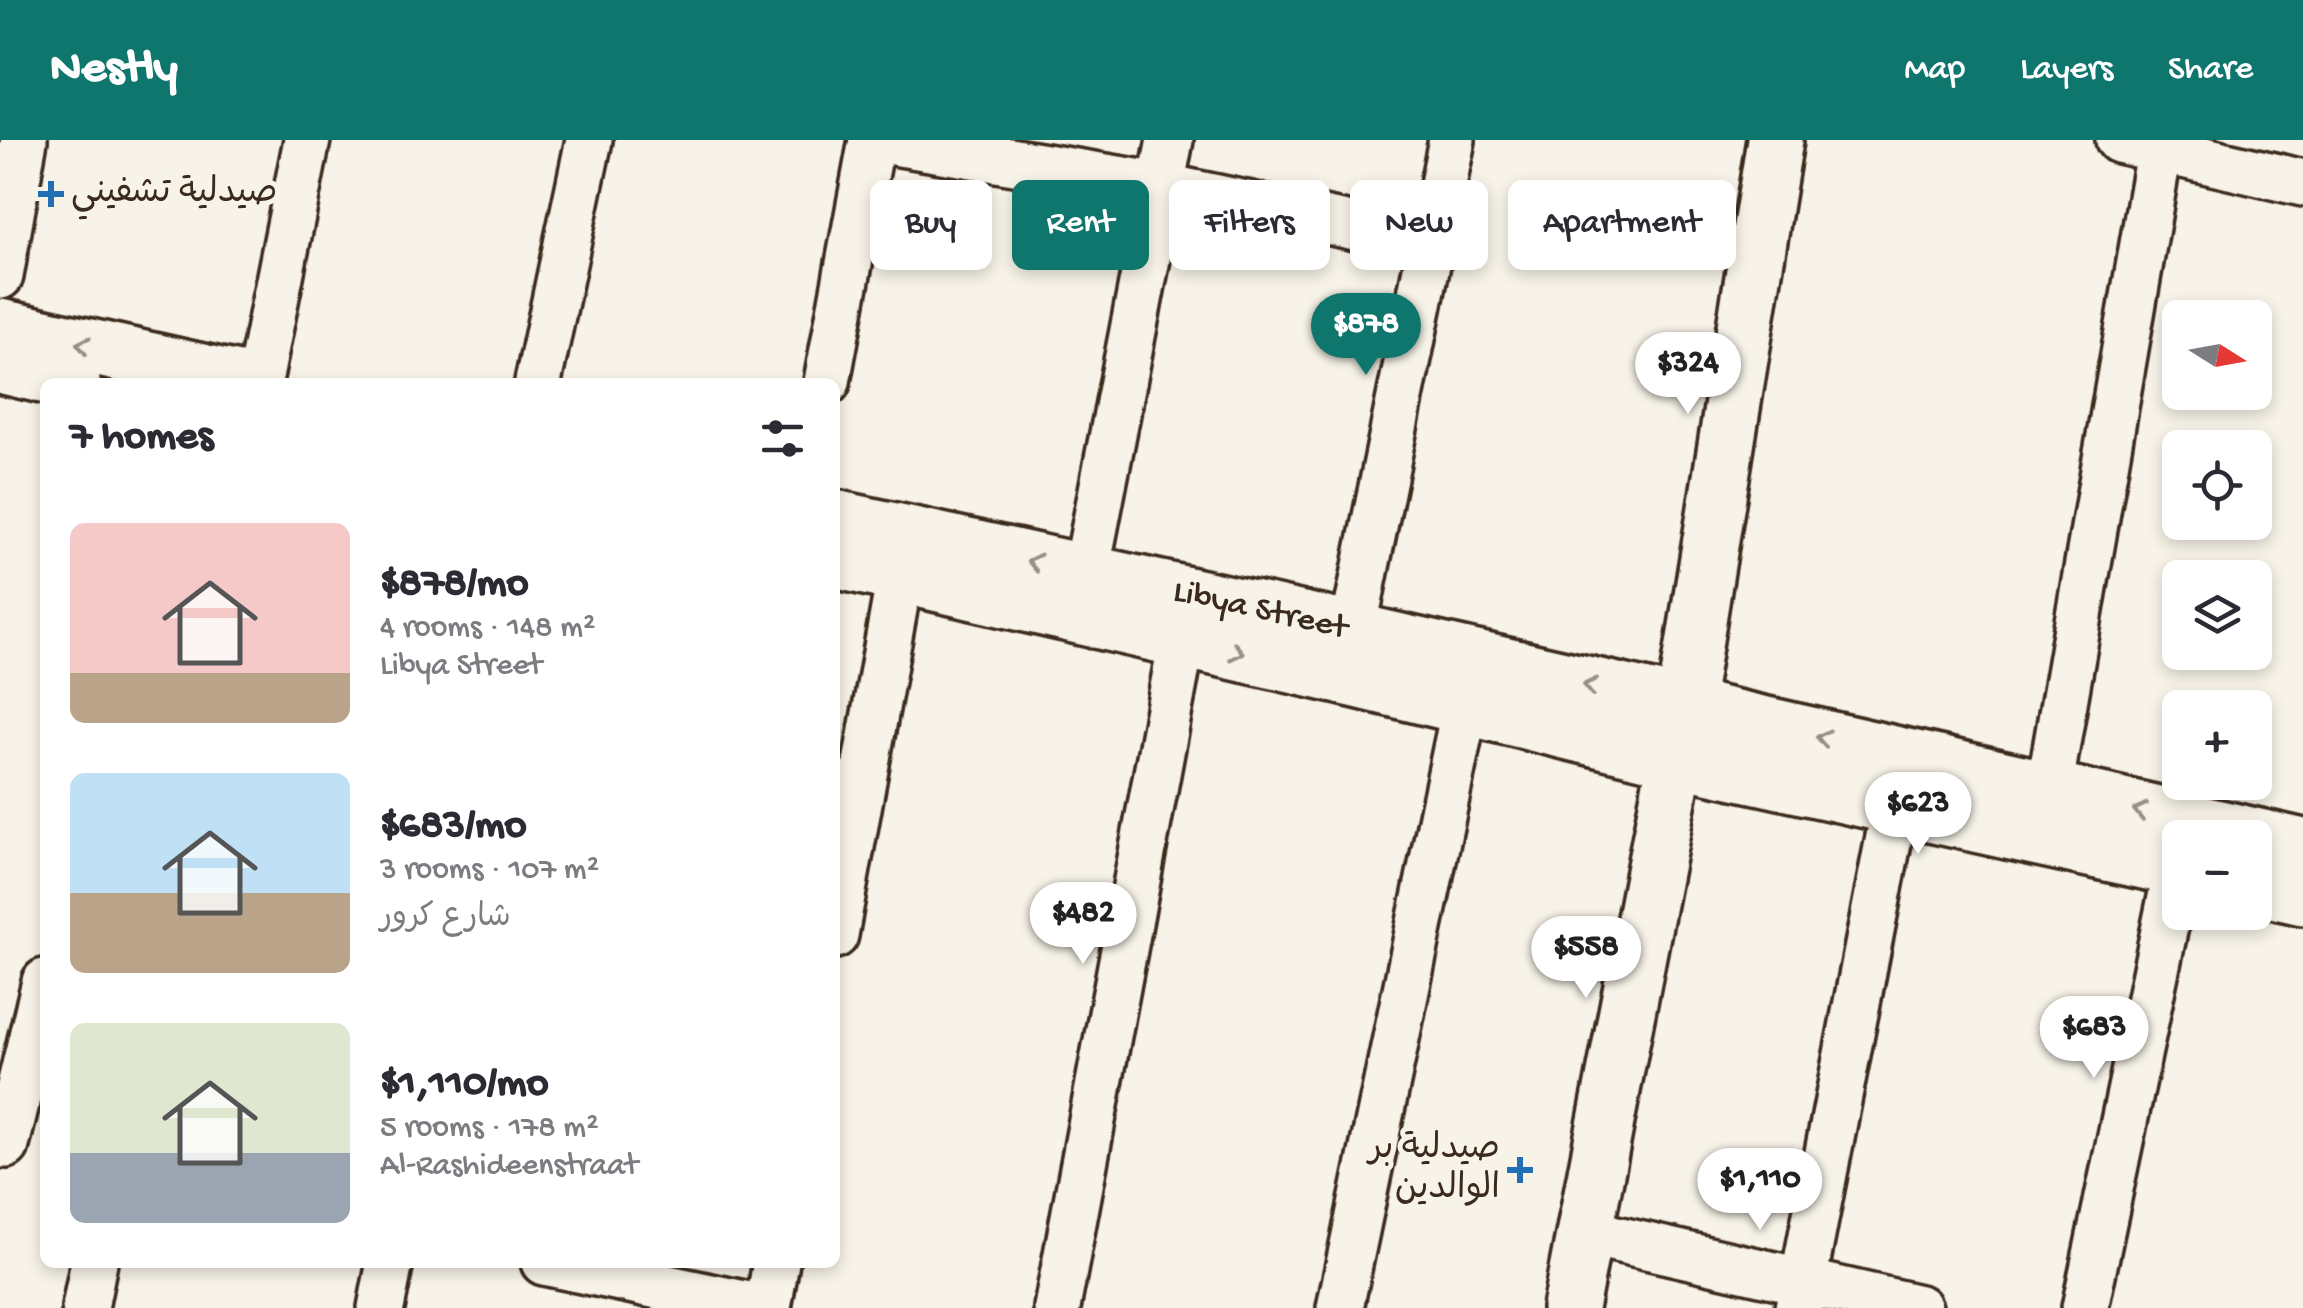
<!DOCTYPE html>
<html lang="en">
<head>
<meta charset="utf-8">
<style>
	body { margin:0; font-family:"Gochi Hand","Playpen Sans Arabic",sans-serif; background:#f2f2f3; color:#2b2b33; height:100vh; display:flex; flex-direction:column; font-size:38px; white-space:nowrap }
	* { box-sizing:border-box; margin:0 }
	p { font-size:32px; color:#7c7c81 }
	.icon { flex:none; width:55px; height:55px; fill:none; stroke:currentColor; stroke-width:2; stroke-linecap:round; stroke-linejoin:round }
	.map { position:relative; flex:1; overflow:hidden }
	.drawer { position:absolute; left:40px; top:238px; width:800px; height:890px; display:flex; flex-direction:column; background:#fff; border-radius:15px; box-shadow:0 5px 15px #0003 }
	.drawer>* { flex:none }
	.hud { position:absolute; left:870px; top:40px; width:950px; height:90px; display:flex; gap:20px }
	.needle { width:65px; rotate:101deg }
	.fabs { position:absolute; left:2162px; top:160px; display:grid; gap:20px }
	.fabs a { display:grid; place-items:center; width:110px; height:110px; border-radius:15px; background:#fff; box-shadow:0 5px 15px #0003; font-size:50px }
	.price { position:absolute; translate:-50% -85px; padding:0 22px; border-radius:35px; background:#fff; color:#222; font-size:32px; line-height:65px; filter:drop-shadow(0 2px 5px #0008) }
	.price::after { content:''; position:absolute; left:50%; top:60px; width:30px; height:22px; margin-left:-15px; background:inherit; clip-path:polygon(0 0,100% 0,50% 100%) }
	.price.current { background:#0f766e; color:#fff }
	ul { padding:0; list-style:none }
	li { display:flex; align-items:center; gap:30px; height:250px; padding:0 30px }
	li span { display:grid; place-items:center; flex:none; width:280px; height:200px; border-radius:15px; color:#555 }
	li>.icon { margin-inline-start:auto }
	span .icon { width:120px; height:120px; fill:#fffc; stroke-width:1 }
	li b { font-size:42px }
	h2 { display:flex; justify-content:space-between; align-items:center; height:120px; padding:0 30px; font-size:42px }
	.chip { padding:0 35px; border-radius:15px; background:#fff; box-shadow:0 5px 15px #0003; font-size:35px; line-height:90px }
	.chip.current { background:#0f766e; color:#fff }
	header { display:flex; align-items:center; gap:60px; box-sizing:border-box; height:140px; padding:0 50px; background:#0f766e; color:#fff }
	header strong { font-size:48px }
	nav { display:flex; gap:55px; margin-inline-start:auto; font-size:35px }
	.map>svg:first-child { display:block }
</style>
</head>
<body>
<header>
<strong>Nestly</strong>
<nav><a>Map</a><a>Layers</a><a>Share</a></nav>
</header>
<div class="map">
<svg width="2303" height="1168" viewBox="0 0 2303 1168">
	<rect width="100%" height="100%" fill="#f7f3e8"/>
	<filter id="ink" filterUnits="userSpaceOnUse"><feTurbulence type="fractalNoise" baseFrequency=".01" numOctaves="2"/><feDisplacementMap in="SourceGraphic" scale="20" xChannelSelector="R" yChannelSelector="G"/><feConvolveMatrix kernelMatrix="1 2 1 2 8 2 1 2 1" color-interpolation-filters="sRGB"/></filter>
	<g filter="url(#ink)">
		<g fill="none" stroke-linecap="round" stroke-linejoin="round">
			<g stroke="#3b2a1e" stroke-width="52">
				<g id="street">
					<polyline points="882,0 1160,46 1432,103"/>
					<polyline points="2119,0 2303,43"/>
					<polyline points="0,136 24,0"/>
					<polyline points="259,242 307,0"/>
					<polyline points="538,242 589,0"/>
					<polyline points="827,242 872,0"/>
					<polyline points="1086,433 1170,0"/>
					<polyline points="1353,491 1452,0"/>
					<polyline points="2049,650 2161,0"/>
					<polyline points="835,795 900,436"/>
					<polyline points="6,1005 45,842"/>
					<polyline points="1585,1092 1919,1168"/>
					<polyline points="544,1122 763,1168"/>
					<polyline points="85,1168 94,1122"/>
					<polyline points="381,1168 390,1122"/>
					<polyline points="768,1168 776,1122"/>
					<polyline points="1057,1168 1182,500"/>
					<polyline points="1340,1168 1465,566"/>
					<polyline points="1798,1168 1901,635"/>
					<polyline points="2085,1168 2177,729"/>
				</g>
			</g>
			<g stroke="#3b2a1e" stroke-width="62">
				<g id="secondary">
					<polyline points="0,187 247,242"/>
					<polyline points="0,225 72,242"/>
					<path id="s1" d="M835,378L1353,491L2303,707"/>
					<polyline points="835,420 1357,540 1676,618 2180,729"/>
					<polyline points="2255,746 2303,757"/>
					<polyline points="1570,1168 1676,618 1775,0"/>
				</g>
			</g>
			<use href="#street" stroke="#f7f3e8" stroke-width="45"/>
			<use href="#secondary" stroke="#f7f3e8" stroke-width="55"/>
		</g>
		<defs><path id="oneway-chevron" d="M-2-3.5L2.5 0L-2 3.5" fill="none" stroke-width="1.6" stroke-linecap="round" stroke-linejoin="round" transform="scale(2.5)"/></defs>
		<g stroke="#998e83">
			<use href="#oneway-chevron" transform="translate(83 205) rotate(-168)"/>
			<use href="#oneway-chevron" transform="translate(1034 422) rotate(-168)"/>
			<use href="#oneway-chevron" transform="translate(1237 512) rotate(13)"/>
			<use href="#oneway-chevron" transform="translate(1590 546) rotate(-167)"/>
			<use href="#oneway-chevron" transform="translate(1823 598) rotate(-168)"/>
			<use href="#oneway-chevron" transform="translate(2140 671) rotate(-167)"/>
		</g>
	</g>
	<g fill="#1f6fb2" stroke="#f7f3e8" stroke-width="4">
		<path d="M46 39h10v10h10v10h-10v10h-10v-10h-10v-10h10z"/>
		<path d="M1515 1015h10v10h10v10h-10v10h-10v-10h-10v-10h10z"/>
	</g>
	<g text-anchor="middle" dominant-baseline="central" stroke-width="10" stroke-linejoin="round" paint-order="stroke">
		<g font-size="35" fill="#3b2a1e" stroke="#f7f3e8" text-anchor="start">
			<text x="71" y="54">صيدلية تشفيني</text>
			<text x="1500" y="1010" text-anchor="end">صيدلية بر<tspan x="1500" dy="40">الوالدين</tspan></text>
		</g>
		<g font-size="35" fill="#3b2a1e" stroke="#f7f3e8">
			<text stroke="none"><textPath href="#s1" startOffset="435">Libya Street</textPath></text>
		</g>
	</g>
</svg>
<div class="fabs">
<a><svg class="needle" viewBox="-14 -14 28 28"><path d="M0-13l5 13h-10z" fill="#e53935"/><path d="M0 13l5-13h-10z" fill="#7c7c81"/></svg></a>
<a><svg class="icon" aria-label="locate" viewBox="0 0 24 24"><circle cx="12" cy="12" r="6"/><path d="M12 2v4M12 18v4M2 12h4M18 12h4"/></svg></a>
<a><svg class="icon" aria-label="layers" viewBox="0 0 24 24"><path d="M12 4l9 5-9 5-9-5zM3 14l9 5 9-5"/></svg></a>
<a>+</a>
<a>−</a>
</div>
<b class="price current" style="left:1366px;top:238px">$878</b>
<b class="price" style="left:1688px;top:277px">$324</b>
<b class="price" style="left:1918px;top:717px">$623</b>
<b class="price" style="left:1083px;top:827px">$482</b>
<b class="price" style="left:1586px;top:861px">$558</b>
<b class="price" style="left:2094px;top:941px">$683</b>
<b class="price" style="left:1760px;top:1093px">$1,110</b>
<div class="hud">
<a class="chip">Buy</a>
<a class="chip current">Rent</a>
<a class="chip">Filters</a>
<a class="chip">New</a>
<a class="chip">Apartment</a>
</div>
<section class="drawer">
<h2>7 homes<svg class="icon" aria-label="filters" viewBox="0 0 24 24"><path d="M4 7h16M4 17h16"/><circle cx="9" cy="7" r="2"/><circle cx="15" cy="17" r="2"/></svg></h2>
<ul>
<li><span style="background:linear-gradient(#f6c9c9 75%,#b9a48a 0)"><svg class="icon" aria-label="home" viewBox="0 0 24 24"><path d="M3 11l9-7 9 7M6 9v11h12V9"/></svg></span><div><b>$878/mo</b><p>4 rooms · 148 m²</p><p>Libya Street</p></div></li>
<li><span style="background:linear-gradient(#bfe0f5 60%,#b9a48a 0)"><svg class="icon" aria-label="home" viewBox="0 0 24 24"><path d="M3 11l9-7 9 7M6 9v11h12V9"/></svg></span><div><b>$683/mo</b><p>3 rooms · 107 m²</p><p>شارع كرور</p></div></li>
<li><span style="background:linear-gradient(#dfe7d0 65%,#9aa5b1 0)"><svg class="icon" aria-label="home" viewBox="0 0 24 24"><path d="M3 11l9-7 9 7M6 9v11h12V9"/></svg></span><div><b>$1,110/mo</b><p>5 rooms · 178 m²</p><p>Al-Rashideenstraat</p></div></li>
</ul>
</section>
</div>
</body>
</html>
